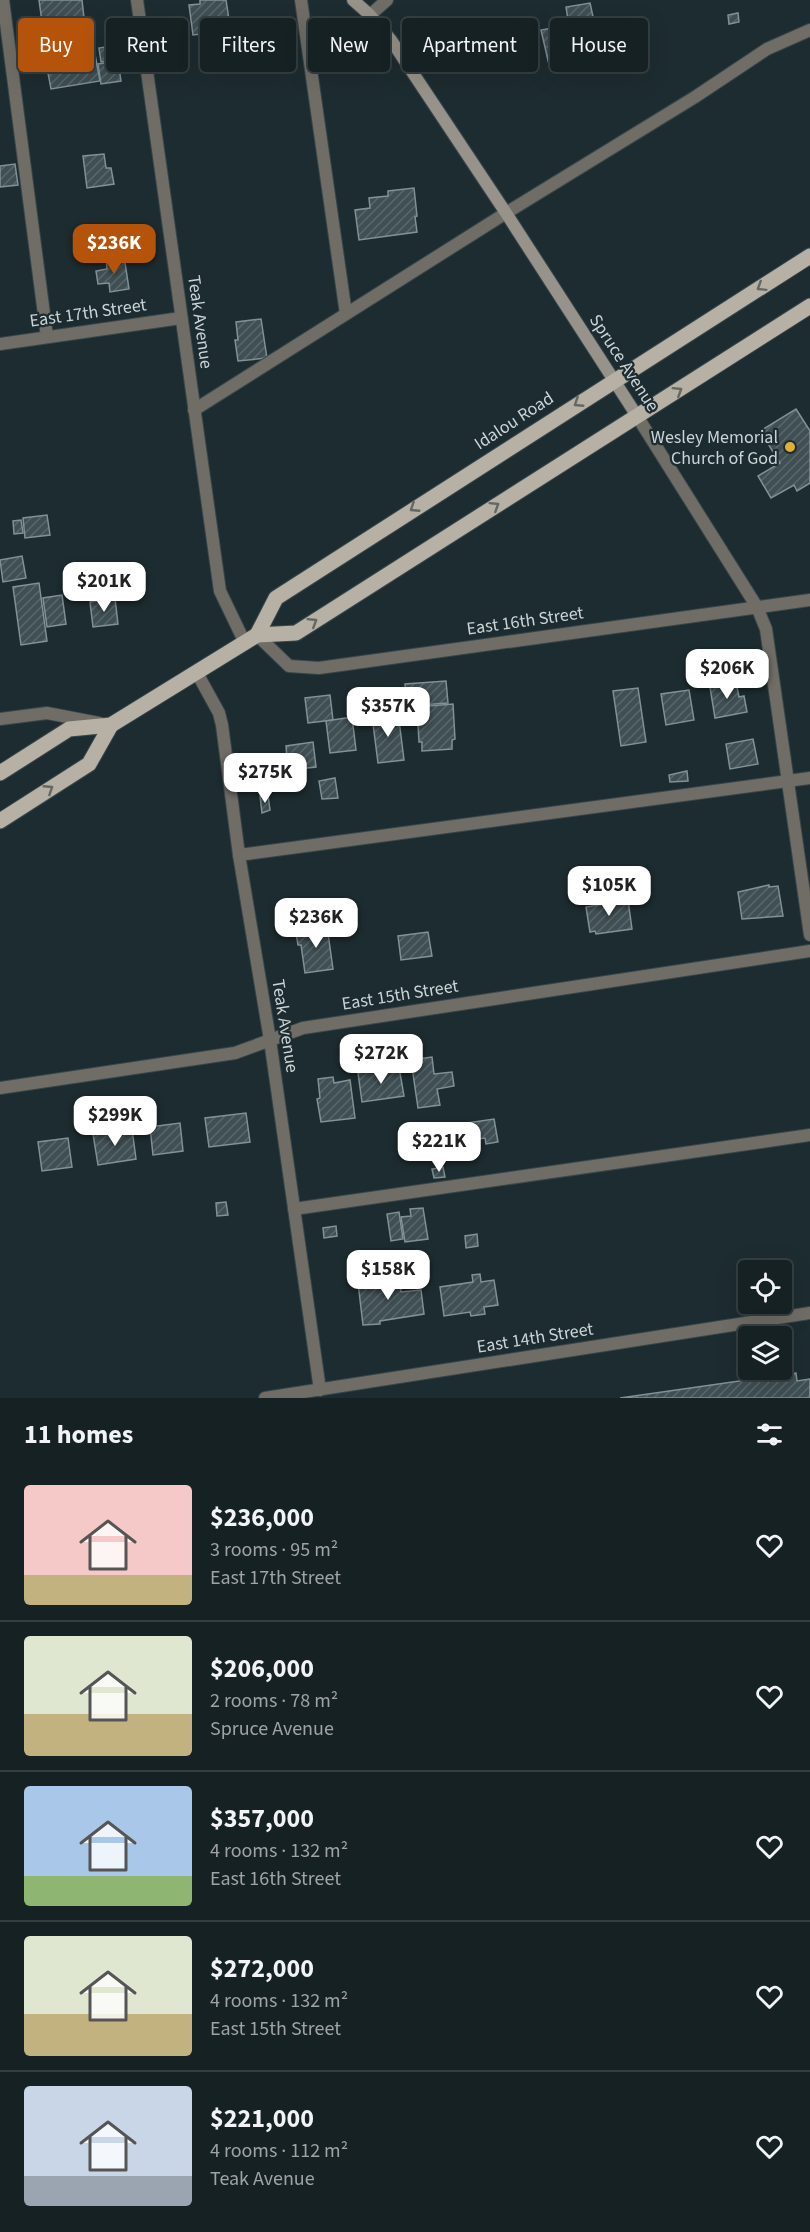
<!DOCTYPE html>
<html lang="en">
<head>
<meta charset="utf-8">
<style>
	body { margin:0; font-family:"Source Sans 3",sans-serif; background:#1f292c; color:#f1f3f6; height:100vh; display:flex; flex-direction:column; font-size:22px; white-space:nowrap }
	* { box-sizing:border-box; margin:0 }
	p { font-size:20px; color:#9ea3a6 }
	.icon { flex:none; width:33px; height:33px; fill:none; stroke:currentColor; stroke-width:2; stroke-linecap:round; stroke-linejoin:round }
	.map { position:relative; height:1398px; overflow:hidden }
	.drawer { display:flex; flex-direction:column; background:#162124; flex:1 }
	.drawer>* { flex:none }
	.banner { position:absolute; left:18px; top:18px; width:774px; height:54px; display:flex; gap:12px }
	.buttons { position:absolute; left:738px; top:1260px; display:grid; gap:12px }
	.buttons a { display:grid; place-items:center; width:54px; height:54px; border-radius:6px; background:#162124; box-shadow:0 6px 24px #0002,0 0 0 2px #353e41; font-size:30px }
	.price { position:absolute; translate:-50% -51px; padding:0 14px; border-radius:12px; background:#fff; color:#222; font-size:20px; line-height:39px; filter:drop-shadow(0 2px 3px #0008) }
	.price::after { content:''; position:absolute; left:50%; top:36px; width:18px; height:14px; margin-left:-9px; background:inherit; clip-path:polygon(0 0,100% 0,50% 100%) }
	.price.selected { background:#b45309; color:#fff }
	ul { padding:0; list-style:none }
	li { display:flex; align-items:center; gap:18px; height:150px; padding:0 24px }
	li+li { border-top:2px solid #353e41 }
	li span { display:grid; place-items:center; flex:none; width:168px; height:120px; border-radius:6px; color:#555 }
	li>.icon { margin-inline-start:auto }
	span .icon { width:72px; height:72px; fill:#fffc; stroke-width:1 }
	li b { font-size:26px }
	h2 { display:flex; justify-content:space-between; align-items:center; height:72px; padding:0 24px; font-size:26px }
	.pill { padding:0 21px; border-radius:6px; background:#162124; box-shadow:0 6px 24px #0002,0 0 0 2px #353e41; font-size:21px; line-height:54px }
	.pill.selected { background:#b45309; color:#fff }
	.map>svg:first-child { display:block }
</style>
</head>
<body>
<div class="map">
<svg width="810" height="1398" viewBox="0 0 810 1398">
	<defs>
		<pattern id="building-hatch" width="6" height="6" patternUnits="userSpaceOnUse" patternTransform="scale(1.5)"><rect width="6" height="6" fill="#3f4f53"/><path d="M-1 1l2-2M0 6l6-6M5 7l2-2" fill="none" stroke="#59676b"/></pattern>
	</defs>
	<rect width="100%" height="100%" fill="#1d2c30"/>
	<g fill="url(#building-hatch)" stroke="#809296" stroke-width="1.5">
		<polygon points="39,0 82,0 84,18 78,19 81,39 45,44"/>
		<polygon points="200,0 226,0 233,45 203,49 201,34 193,35 189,5 200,4"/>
		<polygon points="590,3 602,58 581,63 582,69 569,72 568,66 550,69 541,30 563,26 562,21 568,20 566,7"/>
		<polygon points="738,13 739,22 729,24 728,15"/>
		<polygon points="117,45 119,59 101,62 99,48"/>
		<polygon points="94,49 100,81 51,89 45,57"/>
		<polygon points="118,61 121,81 101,84 98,64"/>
		<polygon points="104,154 106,168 111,168 114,184 87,188 83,156"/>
		<polygon points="15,164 18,185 0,187 0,166"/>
		<polygon points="414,188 417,216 415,217 417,232 359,240 355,210 370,208 369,198 388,196 388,191"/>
		<polygon points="124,256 129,289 110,292 109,283 98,284 96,271 107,269 106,259"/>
		<polygon points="261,319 267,358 238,361 235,340 238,340 236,322"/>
		<polygon points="796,409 810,431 810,483 797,491 794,485 771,498 758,476 780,463 760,431"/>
		<polygon points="47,515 50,535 25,538 23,518"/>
		<polygon points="21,520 23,533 14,534 13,521"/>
		<polygon points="22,556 26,578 3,582 0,560"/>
		<polygon points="96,567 98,589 79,591 76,570"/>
		<polygon points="39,583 47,641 21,645 13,587"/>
		<polygon points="62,595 66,624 47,627 43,598"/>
		<polygon points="115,598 118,624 93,627 90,602"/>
		<polygon points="718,660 721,681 705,683 702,663"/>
		<polygon points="446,681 448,703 407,706 405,684"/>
		<polygon points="736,682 739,697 744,696 747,712 715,718 710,687"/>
		<polygon points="638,688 646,742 621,746 613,691"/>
		<polygon points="689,690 694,720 666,725 661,694"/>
		<polygon points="330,695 333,720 308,723 305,698"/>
		<polygon points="453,704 455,739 452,740 452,749 422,751 422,742 419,742 417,707"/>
		<polygon points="398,712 404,760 378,763 372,716"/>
		<polygon points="352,717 356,750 330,753 326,721"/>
		<polygon points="753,739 758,764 730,769 726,744"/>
		<polygon points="313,742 316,767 288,770 286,746"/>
		<polygon points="687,771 688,781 670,782 669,775"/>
		<polygon points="335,778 338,798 322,799 319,781"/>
		<polygon points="268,795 270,810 262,813 260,796"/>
		<polygon points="603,880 604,891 594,891 593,881"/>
		<polygon points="769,885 769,887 778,886 783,916 742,919 738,892"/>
		<polygon points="628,900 632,929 596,934 595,931 590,932 586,907"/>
		<polygon points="316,904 320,928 293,932 290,907"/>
		<polygon points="326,919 333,969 305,973 301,945 298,945 296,933 322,929 320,920"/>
		<polygon points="428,932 432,956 401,960 398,936"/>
		<polygon points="432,1057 434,1074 452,1072 454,1086 437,1089 440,1105 418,1108 411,1060"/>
		<polygon points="399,1067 404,1096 362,1102 358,1073"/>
		<polygon points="333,1077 334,1083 350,1080 355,1118 321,1122 317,1099 320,1098 318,1079"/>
		<polygon points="246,1113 250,1142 209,1147 205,1118"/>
		<polygon points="494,1119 498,1142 486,1144 485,1138 450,1143 447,1126"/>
		<polygon points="180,1123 183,1151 153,1155 150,1127"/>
		<polygon points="442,1127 445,1153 431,1154 429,1139 422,1140 421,1132"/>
		<polygon points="132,1129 136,1159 98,1165 93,1134"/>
		<polygon points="68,1138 72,1167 42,1171 38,1142"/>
		<polygon points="443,1167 445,1177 434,1178 432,1169"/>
		<polygon points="226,1202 228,1215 217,1216 216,1203"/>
		<polygon points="423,1208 428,1239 405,1242 401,1217 411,1216 410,1209"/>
		<polygon points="399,1212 403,1239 391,1241 387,1214"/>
		<polygon points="336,1226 337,1236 324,1238 323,1228"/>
		<polygon points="477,1234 478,1246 466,1248 465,1236"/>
		<polygon points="399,1272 401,1292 421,1290 424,1314 380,1321 380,1324 363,1325 358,1283 388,1280 387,1273"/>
		<polygon points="480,1274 481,1282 494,1280 498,1305 484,1307 485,1314 471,1316 470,1312 444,1316 440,1287 473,1282 472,1275"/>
		<polygon points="796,1373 797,1381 810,1379 810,1398 620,1398"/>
	</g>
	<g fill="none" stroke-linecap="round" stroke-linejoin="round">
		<g stroke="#39474b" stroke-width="14">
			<g id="service">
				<polyline points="3,0 47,337"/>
				<polyline points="301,0 346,314"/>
				<polyline points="194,410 506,213 695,97 767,49 810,30"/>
				<polyline points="239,855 810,778"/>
				<polyline points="294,1209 810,1135"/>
			</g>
		</g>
		<g stroke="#39474b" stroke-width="14">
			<g id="minor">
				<polyline points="137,0 220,591 245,643"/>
				<polyline points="370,15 387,0"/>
				<polyline points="0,344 181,318"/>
				<polyline points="637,416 757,607 766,629 810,935"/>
				<polyline points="257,635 289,666 319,668 810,600"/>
				<polyline points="197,673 219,713 222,725 239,855 270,1040 320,1390"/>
				<polyline points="0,719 47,713 99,723"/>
				<polyline points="0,1088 235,1053 303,1028 810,951"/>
				<polyline points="265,1398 810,1313"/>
			</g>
		</g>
		<g stroke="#39474b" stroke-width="14">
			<polyline id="secondary" points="353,0 370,15 391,40 506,213 637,416"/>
		</g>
		<g stroke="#39474b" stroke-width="17">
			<g id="primary">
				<polyline points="257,635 276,598 810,256"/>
				<polyline points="0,773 69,729 111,725 257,635 296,633 810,306"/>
				<polyline points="0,821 89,764 111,725"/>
			</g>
		</g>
		<use href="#service" stroke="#706d67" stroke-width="12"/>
		<use href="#minor" stroke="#706d67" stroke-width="12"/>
		<use href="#secondary" stroke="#97938a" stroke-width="12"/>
		<use href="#primary" stroke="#b6b1a4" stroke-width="15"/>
	</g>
	<defs><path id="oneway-chevron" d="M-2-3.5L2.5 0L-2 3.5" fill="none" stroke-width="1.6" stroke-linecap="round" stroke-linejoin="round" transform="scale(1.5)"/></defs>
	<g stroke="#626864">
		<use href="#oneway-chevron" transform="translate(761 287) rotate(148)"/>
		<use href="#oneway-chevron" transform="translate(678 391) rotate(-32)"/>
		<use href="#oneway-chevron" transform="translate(578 403) rotate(147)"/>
		<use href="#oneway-chevron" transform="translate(495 506) rotate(-32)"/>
		<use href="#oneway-chevron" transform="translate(414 508) rotate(147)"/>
		<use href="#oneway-chevron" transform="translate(313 622) rotate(-32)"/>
		<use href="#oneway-chevron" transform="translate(49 789) rotate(-33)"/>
	</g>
	<circle fill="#dfb133" stroke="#1d2c30" stroke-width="2" cx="790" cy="447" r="6"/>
	<g text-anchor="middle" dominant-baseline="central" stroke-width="4.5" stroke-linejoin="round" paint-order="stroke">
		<g font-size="18" fill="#cad3d6" stroke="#1d2c30">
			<text transform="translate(88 313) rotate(-8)">East 17th Street</text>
			<text transform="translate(200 322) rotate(82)">Teak Avenue</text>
			<text transform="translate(624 363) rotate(57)">Spruce Avenue</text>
			<text transform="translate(514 421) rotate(-33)">Idalou Road</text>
			<text transform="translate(525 621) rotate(-8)">East 16th Street</text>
			<text transform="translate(400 995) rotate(-9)">East 15th Street</text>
			<text transform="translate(285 1026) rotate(81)">Teak Avenue</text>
			<text transform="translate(535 1338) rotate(-9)">East 14th Street</text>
		</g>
		<g font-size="18" fill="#cad3d6" stroke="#1d2c30" text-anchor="end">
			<text x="778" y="437">Wesley Memorial<tspan x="778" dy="21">Church of God</tspan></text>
		</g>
	</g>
</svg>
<div class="buttons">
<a><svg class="icon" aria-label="locate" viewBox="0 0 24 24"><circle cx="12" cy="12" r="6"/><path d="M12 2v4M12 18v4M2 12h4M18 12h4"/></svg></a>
<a><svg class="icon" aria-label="layers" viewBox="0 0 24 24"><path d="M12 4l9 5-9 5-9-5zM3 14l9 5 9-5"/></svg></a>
</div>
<b class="price selected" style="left:114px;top:275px">$236K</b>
<b class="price" style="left:104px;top:613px">$201K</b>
<b class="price" style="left:727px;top:700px">$206K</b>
<b class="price" style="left:388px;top:738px">$357K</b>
<b class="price" style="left:265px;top:804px">$275K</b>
<b class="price" style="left:609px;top:917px">$105K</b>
<b class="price" style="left:316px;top:949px">$236K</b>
<b class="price" style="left:381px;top:1085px">$272K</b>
<b class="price" style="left:115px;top:1147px">$299K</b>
<b class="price" style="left:439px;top:1173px">$221K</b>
<b class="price" style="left:388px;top:1301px">$158K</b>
<div class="banner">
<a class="pill selected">Buy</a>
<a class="pill">Rent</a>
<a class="pill">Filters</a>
<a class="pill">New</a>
<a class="pill">Apartment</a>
<a class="pill">House</a>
</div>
</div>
<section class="drawer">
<h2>11 homes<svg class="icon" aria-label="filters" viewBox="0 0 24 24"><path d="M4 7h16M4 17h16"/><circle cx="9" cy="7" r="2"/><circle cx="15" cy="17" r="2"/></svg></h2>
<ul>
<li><span style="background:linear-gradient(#f6c9c9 75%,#c2b280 0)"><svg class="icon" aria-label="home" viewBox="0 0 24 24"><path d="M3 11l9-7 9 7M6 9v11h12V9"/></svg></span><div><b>$236,000</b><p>3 rooms · 95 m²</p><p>East 17th Street</p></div><svg class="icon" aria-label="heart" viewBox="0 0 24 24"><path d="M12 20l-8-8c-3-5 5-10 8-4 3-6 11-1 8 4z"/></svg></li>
<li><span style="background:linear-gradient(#dfe7d0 65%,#c2b280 0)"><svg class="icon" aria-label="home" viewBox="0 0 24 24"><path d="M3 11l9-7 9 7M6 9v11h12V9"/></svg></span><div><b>$206,000</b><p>2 rooms · 78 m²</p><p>Spruce Avenue</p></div><svg class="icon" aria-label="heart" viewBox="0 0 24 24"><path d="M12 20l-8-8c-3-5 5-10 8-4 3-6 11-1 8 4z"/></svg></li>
<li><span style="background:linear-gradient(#a9c7e8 75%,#8fb573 0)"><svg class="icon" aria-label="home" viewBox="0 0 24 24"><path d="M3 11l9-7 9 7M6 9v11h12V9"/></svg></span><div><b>$357,000</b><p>4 rooms · 132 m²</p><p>East 16th Street</p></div><svg class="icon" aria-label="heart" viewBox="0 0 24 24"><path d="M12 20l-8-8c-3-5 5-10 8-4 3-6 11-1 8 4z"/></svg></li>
<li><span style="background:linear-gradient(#dfe7d0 65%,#c2b280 0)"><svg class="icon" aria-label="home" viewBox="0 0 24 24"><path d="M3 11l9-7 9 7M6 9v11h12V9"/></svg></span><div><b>$272,000</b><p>4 rooms · 132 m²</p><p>East 15th Street</p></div><svg class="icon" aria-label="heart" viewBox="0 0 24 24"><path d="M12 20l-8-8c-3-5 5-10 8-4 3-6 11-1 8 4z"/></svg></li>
<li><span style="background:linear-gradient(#c9d6e8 75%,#9aa5b1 0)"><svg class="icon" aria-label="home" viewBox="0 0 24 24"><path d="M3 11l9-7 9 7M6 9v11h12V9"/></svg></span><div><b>$221,000</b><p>4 rooms · 112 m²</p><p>Teak Avenue</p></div><svg class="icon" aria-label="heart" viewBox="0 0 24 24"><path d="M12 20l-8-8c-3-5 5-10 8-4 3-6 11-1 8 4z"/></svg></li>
</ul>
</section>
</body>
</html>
